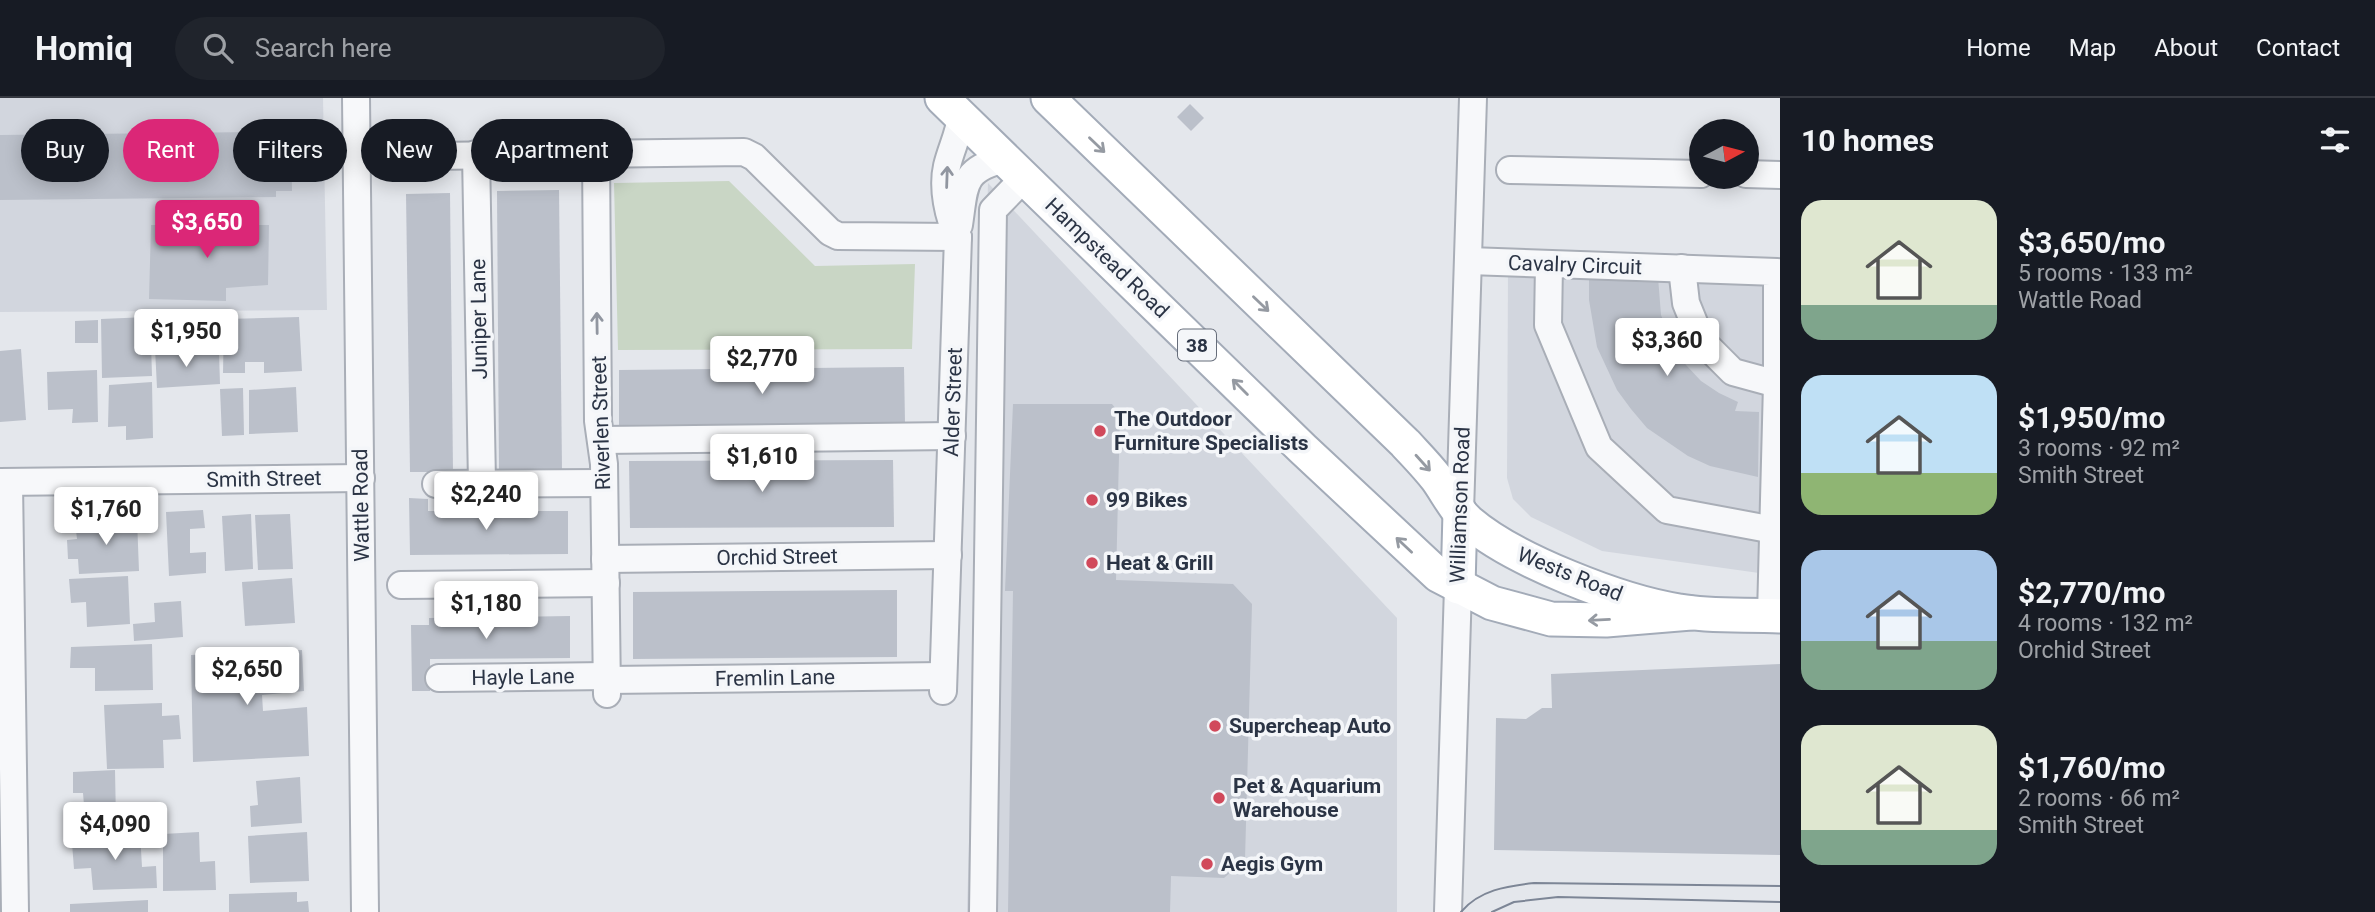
<!DOCTYPE html>
<html lang="en">
<head>
<meta charset="utf-8">
<style>
	body { margin:0; font-family:Roboto,sans-serif; background:#20242c; color:#f1f3f6; height:100vh; display:flex; flex-direction:column; font-size:26px; white-space:nowrap }
	* { box-sizing:border-box; margin:0 }
	p { font-size:23px; color:#9ea1a6 }
	.icon { flex:none; width:38px; height:38px; fill:none; stroke:currentColor; stroke-width:2; stroke-linecap:round; stroke-linejoin:round }
	.map { position:relative; flex:1; overflow:hidden }
	.details { display:flex; flex-direction:column; background:#171b24; width:595px }
	.details>* { flex:none }
	.guide { position:absolute; left:21px; top:21px; width:665px; height:63px; display:flex; gap:14px }
	.needle { width:46px; rotate:83deg }
	.controls { position:absolute; left:1689px; top:21px; display:grid; gap:14px }
	.controls a { display:grid; place-items:center; width:70px; height:70px; border-radius:50%; background:#171b24; box-shadow:0 4px 18px #0003; font-size:35px }
	.price { position:absolute; translate:-50% -60px; padding:0 16px; border-radius:7px; background:#fff; color:#222; font-size:23px; line-height:46px; filter:drop-shadow(0 2px 4px #0008) }
	.price::after { content:''; position:absolute; left:50%; top:42px; width:21px; height:16px; margin-left:-10px; background:inherit; clip-path:polygon(0 0,100% 0,50% 100%) }
	.price.selected { background:#db2777; color:#fff }
	ul { padding:0; list-style:none }
	li { display:flex; align-items:center; gap:21px; height:175px; padding:0 21px }
	li span { display:grid; place-items:center; flex:none; width:196px; height:140px; border-radius:21px; color:#555 }
	li>.icon { margin-inline-start:auto }
	span .icon { width:84px; height:84px; fill:#fffc; stroke-width:1 }
	li b { font-size:30px }
	h2 { display:flex; justify-content:space-between; align-items:center; height:84px; padding:0 21px; font-size:30px }
	.tag { padding:0 24px; border-radius:32px; background:#171b24; box-shadow:0 4px 18px #0003; font-size:24px; line-height:63px }
	.tag.selected { background:#db2777; color:#fff }
	header { display:flex; align-items:center; gap:42px; box-sizing:border-box; height:98px; padding:0 35px; background:#171b24; border-bottom:2px solid #363941 }
	header strong { font-size:33px }
	nav { display:flex; gap:38px; margin-inline-start:auto; font-size:24px }
	.search { width:490px; height:63px; background:#20242c; display:flex; align-items:center; gap:18px; box-sizing:border-box; padding:0 24px; border-radius:38px; color:#9ea1a6; font-size:26px }
	main { display:flex; flex:1; min-height:0 }
	.map>svg:first-child { display:block }
</style>
</head>
<body>
<header>
<strong>Homiq</strong>
<div class="search"><svg class="icon" aria-label="search" viewBox="0 0 24 24"><circle cx="10" cy="10" r="6"/><path d="M15 15l6 6"/></svg>Search here</div>
<nav><a>Home</a><a>Map</a><a>About</a><a>Contact</a></nav>
</header>
<main>
<div class="map">
<svg width="1780" height="814" viewBox="0 0 1780 814">
	<rect width="100%" height="100%" fill="#e4e7ec"/>
	<g fill="#d2d6de">
		<polygon points="0,0 323,0 327,212 0,214"/>
		<polygon points="988,85 1397,520 1397,814 967,814"/>
		<polygon points="1508,172 1767,179 1759,475 1602,453 1531,419 1513,401 1507,380"/>
	</g>
	<polygon fill="#c9d6c5" points="729,83 815,168 915,166 912,251 618,252 614,85"/>
	<g fill="#bbc0ca">
		<polygon points="1190,6 1204,20 1191,33 1177,19"/>
		<polygon points="264,34 265,44 291,43 292,93 276,93 276,99 0,102 0,37"/>
		<polygon points="559,92 562,372 499,372 497,93"/>
		<polygon points="450,95 453,374 410,374 406,96"/>
		<polygon points="151,127 269,127 268,187 226,190 226,203 149,201"/>
		<polygon points="1589,178 1658,179 1661,217 1675,252 1686,267 1701,283 1719,295 1738,304 1735,313 1759,314 1758,379 1710,368 1688,358 1647,330 1631,311 1617,292 1597,249 1589,202"/>
		<polygon points="171,218 172,244 151,245 152,278 102,280 101,221"/>
		<polygon points="299,219 302,273 264,275 264,264 245,264 245,275 223,275 224,221"/>
		<polygon points="98,222 98,245 75,245 75,223"/>
		<polygon points="177,249 178,257 219,254 220,286 157,290 155,250"/>
		<polygon points="21,251 26,322 0,324 0,253"/>
		<polygon points="904,269 905,325 619,327 619,272"/>
		<polygon points="97,272 98,324 72,325 73,311 48,312 47,274"/>
		<polygon points="152,284 153,340 126,342 126,328 108,329 109,287"/>
		<polygon points="296,289 298,334 249,336 249,292"/>
		<polygon points="243,290 244,337 222,338 220,291"/>
		<polygon points="1013,306 1112,306 1120,316 1116,482 1233,486 1252,506 1245,762 1224,780 1171,778 1170,814 1008,814 1013,493 1005,493"/>
		<polygon points="893,362 894,429 630,430 629,363"/>
		<polygon points="409,400 428,401 428,413 568,413 568,456 410,457"/>
		<polygon points="203,412 205,430 190,431 190,455 206,454 206,475 169,478 166,414"/>
		<polygon points="251,416 253,471 225,473 222,418"/>
		<polygon points="290,416 293,471 258,472 255,417"/>
		<polygon points="137,421 139,473 79,476 78,461 68,461 67,442 77,441 75,424"/>
		<polygon points="128,478 130,526 87,529 86,504 71,505 69,481"/>
		<polygon points="292,480 295,525 245,528 242,484"/>
		<polygon points="897,492 897,559 633,561 633,494"/>
		<polygon points="181,503 183,539 134,543 133,526 155,524 154,505"/>
		<polygon points="570,518 570,560 430,561 430,593 412,593 411,527 429,527 429,520"/>
		<polygon points="152,546 153,592 95,593 95,570 70,570 71,549"/>
		<polygon points="302,552 304,593 262,597 263,613 307,609 309,658 193,664 191,557"/>
		<polygon points="1780,566 1780,757 1494,752 1496,620 1526,621 1542,610 1552,610 1551,576"/>
		<polygon points="162,605 162,618 179,617 181,641 163,642 164,670 107,671 104,607"/>
		<polygon points="115,672 116,723 77,724 77,707 84,707 83,695 73,695 73,674"/>
		<polygon points="300,679 302,725 251,729 250,708 258,707 256,683"/>
		<polygon points="140,734 142,769 156,768 157,790 93,792 91,770 74,771 72,745 91,745 90,738"/>
		<polygon points="199,734 200,764 215,763 216,792 163,793 163,736"/>
		<polygon points="307,734 309,783 250,785 248,738"/>
		<polygon points="297,794 297,804 308,803 309,814 229,814 229,796"/>
		<polygon points="148,802 148,814 70,814 70,806"/>
	</g>
	<g fill="none" stroke-linecap="round" stroke-linejoin="round">
		<g stroke="#a9aeb7" stroke-width="30">
			<g id="minor">
				<polyline points="356,0 365,814"/>
				<polyline points="596,54 598,323 604,366 607,596"/>
				<polyline points="476,56 482,385"/>
				<polyline points="357,59 744,54 754,59 830,134 838,138 958,139"/>
				<polyline points="1510,72 1701,76"/>
				<polyline points="1746,76 1780,77"/>
				<path d="M959,127C965,88 961,71 1005,61"/>
				<polyline points="1469,163 1777,174 1777,286 1771,517"/>
				<polyline points="1549,166 1548,227 1599,349 1667,412 1774,432"/>
				<polyline points="1682,170 1686,205 1701,242 1733,274 1777,286"/>
				<polyline points="602,342 952,338"/>
				<polyline points="0,384 361,380"/>
				<polyline points="9,384 15,814"/>
				<polyline points="436,386 604,385"/>
				<polyline points="1460,414 1473,0"/>
				<polyline points="605,461 948,457"/>
				<polyline points="401,487 606,485"/>
				<polyline points="439,580 607,578"/>
				<polyline points="607,582 943,578"/>
				<path d="M943,593L958,139C948,119 942,90 947,68C951,51 959,36 961,19"/>
				<polyline points="983,814 993,112 1024,80"/>
				<polyline points="1448,814 1458,489"/>
			</g>
		</g>
		<g stroke="#a3abb8" stroke-width="37">
			<g id="major">
				<polyline points="942,0 1303,351 1438,477 1492,505 1551,521 1606,522 1691,515"/>
				<path d="M1048,0L1405,345C1416,357 1427,368 1437,381C1447,395 1455,412 1469,424C1513,462 1621,504 1679,513C1712,519 1747,516 1780,518"/>
				<polyline points="1458,489 1460,414"/>
			</g>
		</g>
		<use href="#minor" stroke="#f7f8fa" stroke-width="26"/>
		<use href="#major" stroke="#fff" stroke-width="33"/>
		<g stroke="#7d8696" stroke-width="2">
			<path d="M1461,814C1479,792 1507,788 1534,785L1780,788"/>
			<polyline points="1492,814 1514,804 1558,799 1780,804"/>
		</g>
	</g>
	<defs><path id="oneway-shaft" d="M-6 0H5M1.5-3L5.5 0L1.5 3" fill="none" stroke-width="1.6" stroke-linecap="round" stroke-linejoin="round" transform="scale(1.75)"/></defs>
	<g stroke="#959aa2">
		<use href="#oneway-shaft" transform="translate(1097 47) rotate(44)"/>
		<use href="#oneway-shaft" transform="translate(1261 206) rotate(44)"/>
		<use href="#oneway-shaft" transform="translate(1240 289) rotate(-135)"/>
		<use href="#oneway-shaft" transform="translate(1423 365) rotate(48)"/>
		<use href="#oneway-shaft" transform="translate(1404 447) rotate(-137)"/>
		<use href="#oneway-shaft" transform="translate(1599 522) rotate(177)"/>
	</g>
	<g stroke="#9196a0">
		<use href="#oneway-shaft" transform="translate(947 79) rotate(-88)"/>
		<use href="#oneway-shaft" transform="translate(597 225) rotate(-91)"/>
	</g>
	<g fill="#d1495b" stroke="#f4f6f9" stroke-width="2.5">
		<circle cx="1100" cy="333" r="7"/>
		<circle cx="1092" cy="402" r="7"/>
		<circle cx="1092" cy="465" r="7"/>
		<circle cx="1215" cy="628" r="7"/>
		<circle cx="1219" cy="700" r="7"/>
		<circle cx="1207" cy="766" r="7"/>
	</g>
	<g text-anchor="middle" dominant-baseline="central" stroke-width="7" stroke-linejoin="round" paint-order="stroke">
		<rect fill="#f4f6f9" stroke="#676e7b" stroke-width="2" x="1178" y="231.5" width="38" height="31" rx="5"/>
		<g font-size="19" font-weight="bold" fill="#2b3445">
			<text x="1197" y="247">38</text>
		</g>
		<g font-size="21" fill="#2b3445" stroke="#f4f6f9">
			<text transform="translate(1107 160) rotate(44)">Hampstead Road</text>
			<text transform="translate(1575 167) rotate(2)">Cavalry Circuit</text>
			<text transform="translate(479 221) rotate(-91)">Juniper Lane</text>
			<text transform="translate(953 304) rotate(-88)">Alder Street</text>
			<text transform="translate(601 325) rotate(-92)">Riverlen Street</text>
			<text transform="translate(264 381) rotate(-1)">Smith Street</text>
			<text transform="translate(361 407) rotate(-91)">Wattle Road</text>
			<text transform="translate(1460 407) rotate(-88)">Williamson Road</text>
			<text transform="translate(777 459) rotate(-1)">Orchid Street</text>
			<text transform="translate(1570 476) rotate(22)">Wests Road</text>
			<text transform="translate(523 579) rotate(-1)">Hayle Lane</text>
			<text transform="translate(775 580) rotate(-1)">Fremlin Lane</text>
		</g>
		<g font-size="21" font-weight="bold" fill="#2b3445" stroke="#f4f6f9" text-anchor="start">
			<text x="1114" y="321">The Outdoor<tspan x="1114" dy="24">Furniture Specialists</tspan></text>
			<text x="1106" y="402">99 Bikes</text>
			<text x="1106" y="465">Heat &amp; Grill</text>
			<text x="1229" y="628">Supercheap Auto</text>
			<text x="1233" y="688">Pet &amp; Aquarium<tspan x="1233" dy="24">Warehouse</tspan></text>
			<text x="1221" y="766">Aegis Gym</text>
		</g>
	</g>
</svg>
<div class="controls">
<a><svg class="needle" viewBox="-14 -14 28 28"><path d="M0-13l5 13h-10z" fill="#e53935"/><path d="M0 13l5-13h-10z" fill="#9ea1a6"/></svg></a>
</div>
<b class="price selected" style="left:207px;top:162px">$3,650</b>
<b class="price" style="left:186px;top:271px">$1,950</b>
<b class="price" style="left:1667px;top:280px">$3,360</b>
<b class="price" style="left:762px;top:298px">$2,770</b>
<b class="price" style="left:762px;top:396px">$1,610</b>
<b class="price" style="left:486px;top:434px">$2,240</b>
<b class="price" style="left:106px;top:449px">$1,760</b>
<b class="price" style="left:486px;top:543px">$1,180</b>
<b class="price" style="left:247px;top:609px">$2,650</b>
<b class="price" style="left:115px;top:764px">$4,090</b>
<div class="guide">
<a class="tag">Buy</a>
<a class="tag selected">Rent</a>
<a class="tag">Filters</a>
<a class="tag">New</a>
<a class="tag">Apartment</a>
</div>
</div>
<section class="details">
<h2>10 homes<svg class="icon" aria-label="filters" viewBox="0 0 24 24"><path d="M4 7h16M4 17h16"/><circle cx="9" cy="7" r="2"/><circle cx="15" cy="17" r="2"/></svg></h2>
<ul>
<li><span style="background:linear-gradient(#dfe7d0 75%,#7fa58c 0)"><svg class="icon" aria-label="home" viewBox="0 0 24 24"><path d="M3 11l9-7 9 7M6 9v11h12V9"/></svg></span><div><b>$3,650/mo</b><p>5 rooms · 133 m²</p><p>Wattle Road</p></div></li>
<li><span style="background:linear-gradient(#bfe0f5 70%,#8fb573 0)"><svg class="icon" aria-label="home" viewBox="0 0 24 24"><path d="M3 11l9-7 9 7M6 9v11h12V9"/></svg></span><div><b>$1,950/mo</b><p>3 rooms · 92 m²</p><p>Smith Street</p></div></li>
<li><span style="background:linear-gradient(#a9c7e8 65%,#7fa58c 0)"><svg class="icon" aria-label="home" viewBox="0 0 24 24"><path d="M3 11l9-7 9 7M6 9v11h12V9"/></svg></span><div><b>$2,770/mo</b><p>4 rooms · 132 m²</p><p>Orchid Street</p></div></li>
<li><span style="background:linear-gradient(#dfe7d0 75%,#7fa58c 0)"><svg class="icon" aria-label="home" viewBox="0 0 24 24"><path d="M3 11l9-7 9 7M6 9v11h12V9"/></svg></span><div><b>$1,760/mo</b><p>2 rooms · 66 m²</p><p>Smith Street</p></div></li>
</ul>
</section>
</main>
</body>
</html>
